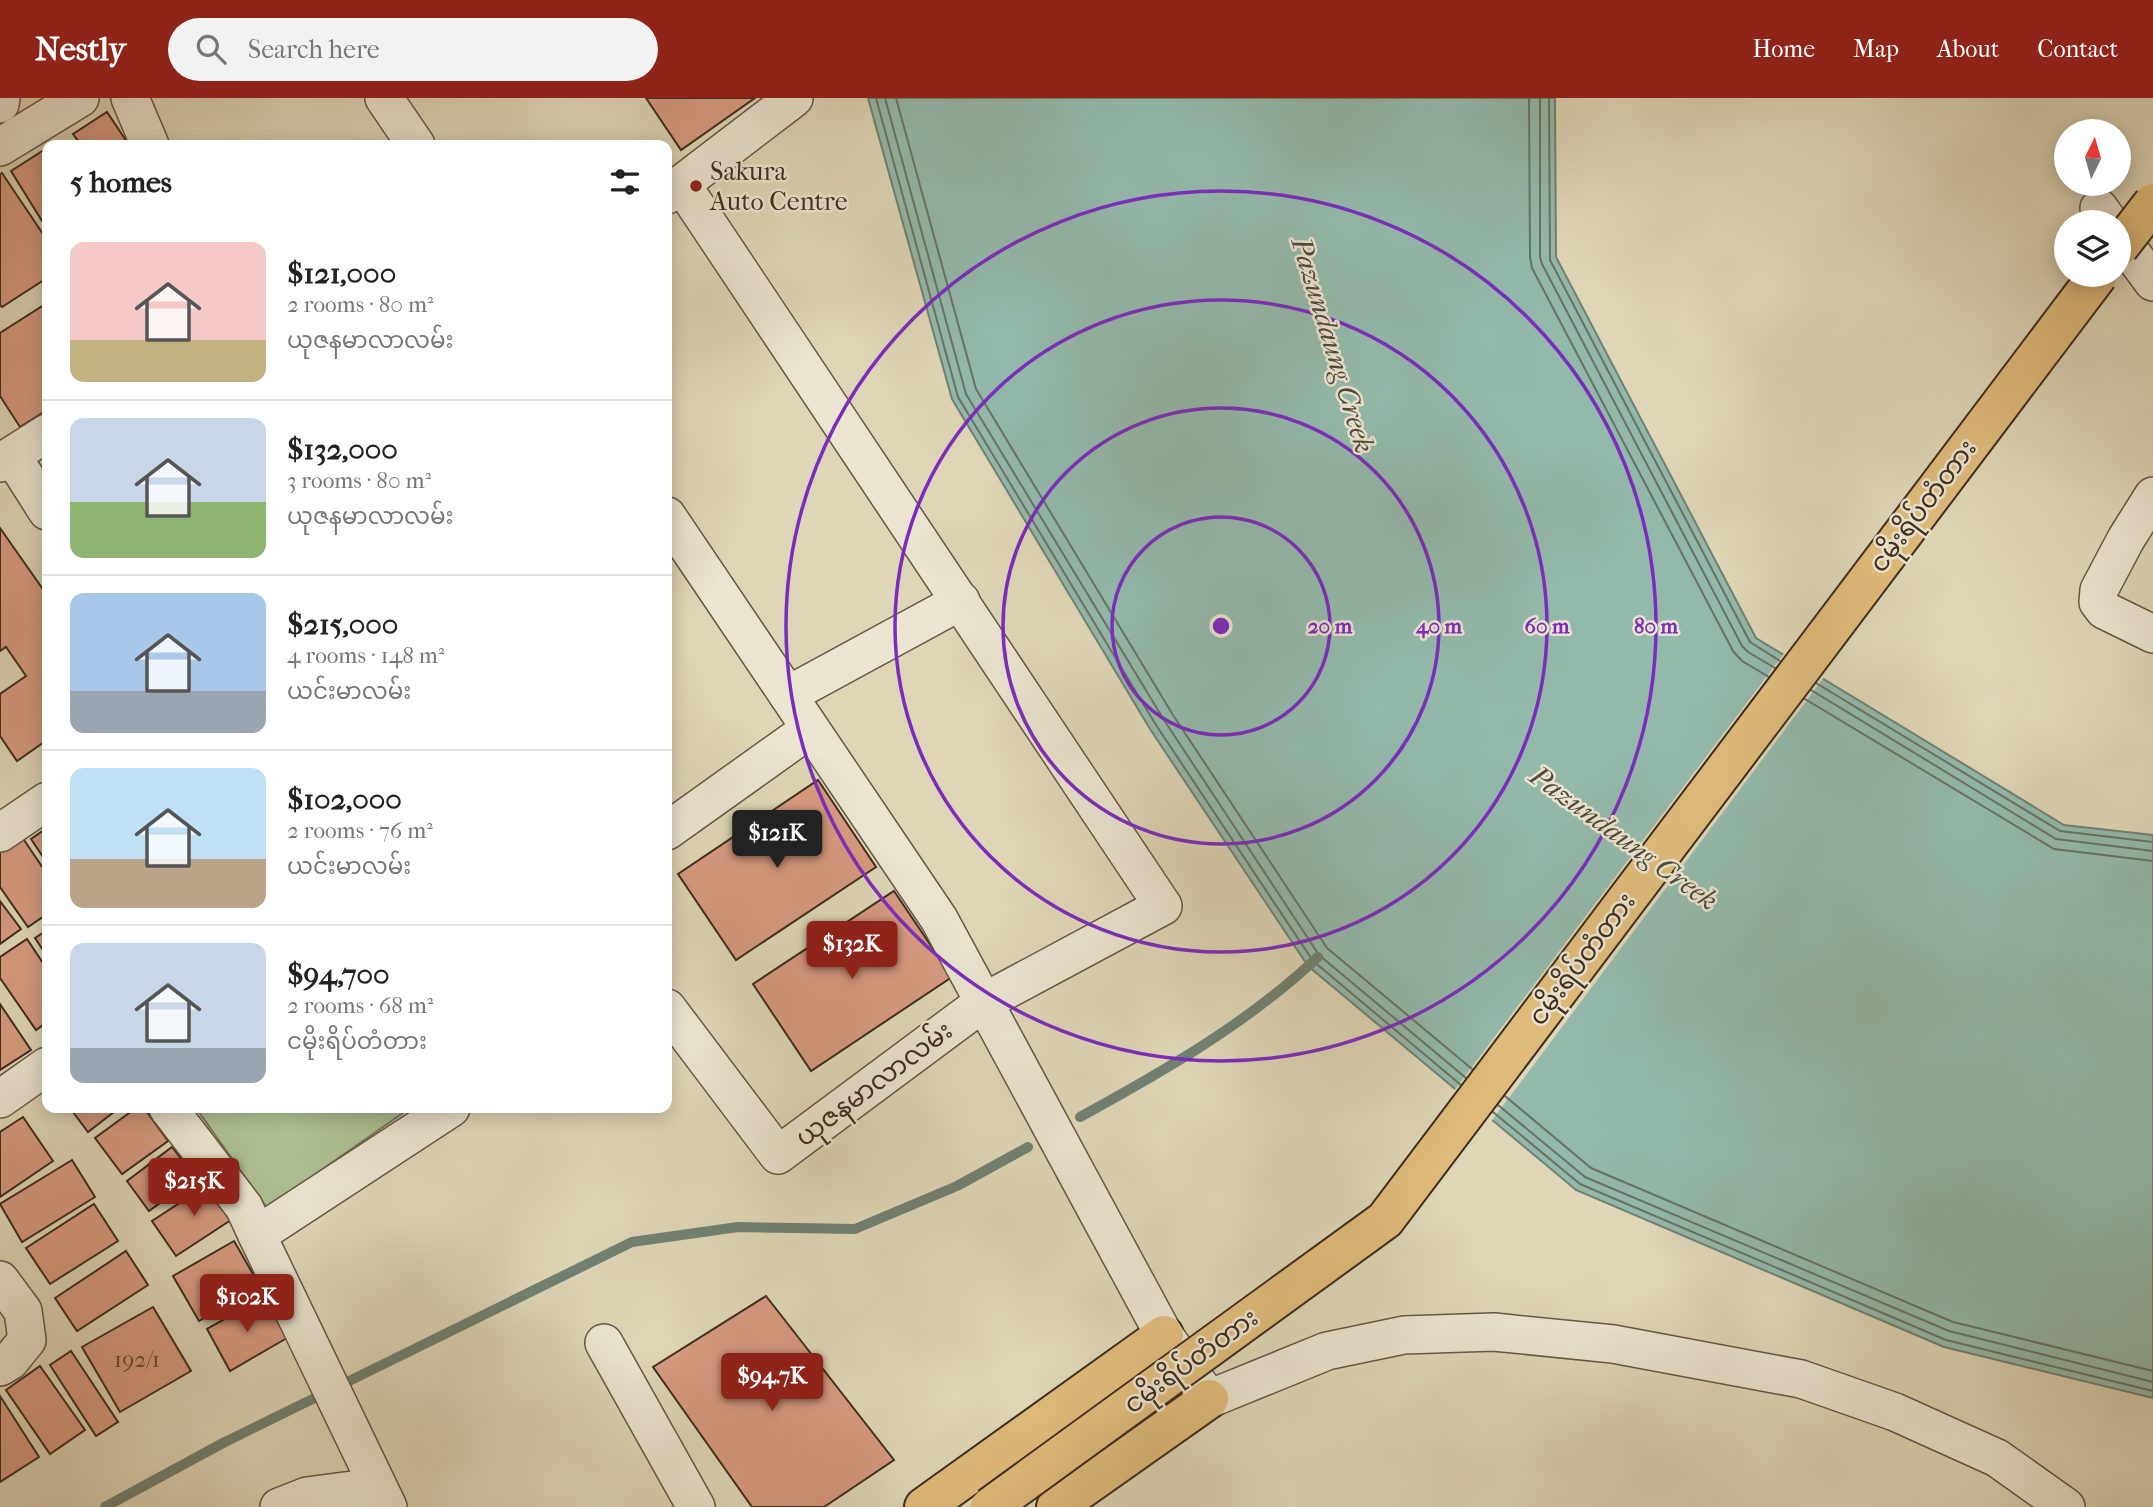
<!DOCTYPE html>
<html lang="en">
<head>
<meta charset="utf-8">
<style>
	body { margin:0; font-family:"IM FELL French Canon","Noto Sans Myanmar",serif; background:#f2f2f2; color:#222; height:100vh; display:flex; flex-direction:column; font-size:26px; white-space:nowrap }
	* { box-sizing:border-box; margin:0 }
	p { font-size:23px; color:#767676 }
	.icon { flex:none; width:38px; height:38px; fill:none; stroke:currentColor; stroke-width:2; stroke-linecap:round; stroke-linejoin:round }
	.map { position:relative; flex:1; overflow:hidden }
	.details { position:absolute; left:42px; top:42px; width:630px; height:973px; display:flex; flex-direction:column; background:#fff; border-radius:14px; box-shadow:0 4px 18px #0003 }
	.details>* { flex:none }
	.needle { width:46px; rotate:5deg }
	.buttons { position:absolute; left:2054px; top:21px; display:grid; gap:14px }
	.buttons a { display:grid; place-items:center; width:77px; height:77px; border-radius:50%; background:#fff; box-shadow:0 4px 18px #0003; font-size:35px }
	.price { position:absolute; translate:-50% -60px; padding:0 16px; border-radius:7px; background:#8f2418; color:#fff; font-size:23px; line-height:46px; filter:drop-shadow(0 2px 4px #0008) }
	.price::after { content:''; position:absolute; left:50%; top:42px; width:21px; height:16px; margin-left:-10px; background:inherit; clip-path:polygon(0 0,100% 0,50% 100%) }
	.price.selected { background:#222; color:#fff }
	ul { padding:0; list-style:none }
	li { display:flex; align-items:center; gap:21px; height:175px; padding:0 28px }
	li+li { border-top:2px solid #e0e0e0 }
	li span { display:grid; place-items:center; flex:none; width:196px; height:140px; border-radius:14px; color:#555 }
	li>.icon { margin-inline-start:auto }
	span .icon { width:84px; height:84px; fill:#fffc; stroke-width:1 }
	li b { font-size:30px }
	h2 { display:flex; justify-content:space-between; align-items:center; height:84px; padding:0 28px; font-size:30px }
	header { display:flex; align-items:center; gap:42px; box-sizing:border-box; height:98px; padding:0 35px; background:#8f2418; color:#fff }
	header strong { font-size:33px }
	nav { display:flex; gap:38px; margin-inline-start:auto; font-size:24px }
	.search { width:490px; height:63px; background:#f2f2f2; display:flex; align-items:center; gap:18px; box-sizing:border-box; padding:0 24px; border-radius:38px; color:#767676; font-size:26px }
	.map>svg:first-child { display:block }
</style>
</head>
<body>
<header>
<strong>Nestly</strong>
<div class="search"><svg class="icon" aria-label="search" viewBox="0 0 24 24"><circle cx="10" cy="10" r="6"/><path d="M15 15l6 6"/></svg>Search here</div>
<nav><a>Home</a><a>Map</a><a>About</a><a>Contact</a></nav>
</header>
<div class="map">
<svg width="2153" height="1409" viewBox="0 0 2153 1409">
	<rect width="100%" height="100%" fill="#ded6b6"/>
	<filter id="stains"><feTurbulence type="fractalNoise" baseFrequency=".00286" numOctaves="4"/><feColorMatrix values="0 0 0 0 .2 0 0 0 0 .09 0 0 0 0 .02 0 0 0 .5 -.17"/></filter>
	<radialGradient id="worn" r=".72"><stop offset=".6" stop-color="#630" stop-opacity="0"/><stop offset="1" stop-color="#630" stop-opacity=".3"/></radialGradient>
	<polygon fill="#adbf91" stroke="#767658" stroke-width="2" points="196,1010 410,1010 267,1110"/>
	<polygon fill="#93b9ab" stroke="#718173" stroke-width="2" points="868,0 1555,0 1556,159 1756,540 2064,727 2153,737 2153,1300 1944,1249 1576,1092 1308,868 1150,631 952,301"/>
	<polygon fill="#ded6b6" points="1785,554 1825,578 1490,1025 1453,994"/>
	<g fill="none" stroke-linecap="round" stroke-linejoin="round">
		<g stroke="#687365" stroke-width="2">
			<polyline points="876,0 958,299 1156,627 1313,863 1461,987"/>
			<polyline points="885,0 966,296 1164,622 1319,857 1466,980"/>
			<polyline points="896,0 976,291 1173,617 1327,850 1472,971"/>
			<polyline points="1529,0 1530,159 1532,170 1733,553 1742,563 1769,579"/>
			<polyline points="1540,0 1540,159 1542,166 1742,548 1748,554 1775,570"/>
			<polyline points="1549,0 1550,162 1750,544 1780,563"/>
			<polyline points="1816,585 2060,733 2153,744"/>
			<polyline points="1811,592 2056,741 2153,753"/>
			<polyline points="1805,601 2054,751 2153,763"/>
			<polyline points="1505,998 1591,1070 1953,1224 2153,1273"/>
			<polyline points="1498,1007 1585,1079 1949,1233 2153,1284"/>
			<polyline points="1493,1014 1580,1086 1946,1242 2153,1293"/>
		</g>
		<g stroke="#718173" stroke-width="10">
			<path d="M1080,1019C1164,973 1248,925 1318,859"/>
			<polyline points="105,1409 223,1345 632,1144 738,1129 855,1131 957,1088 1028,1049"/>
		</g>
	</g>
	<g fill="#d79a7f" stroke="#3e2d1f" stroke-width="2">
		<polygon points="646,0 755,0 681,52"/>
		<polygon points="107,14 129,47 81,47 73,36"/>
		<polygon points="47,50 47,131 11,73"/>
		<polygon points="2,75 47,142 47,180 2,209 0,207 0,76"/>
		<polygon points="47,205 47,312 20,329 0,298 0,235"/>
		<polygon points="0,430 47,497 47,642 17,663 0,638 0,596 26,578 6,549 0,553"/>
		<polygon points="818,682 876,769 736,862 678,776"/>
		<polygon points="47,730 47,765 31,741"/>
		<polygon points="22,739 47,776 47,816 28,829 0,789 0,754"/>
		<polygon points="894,793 952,879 811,973 753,886"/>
		<polygon points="0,803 21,831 0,846"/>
		<polygon points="47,832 47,858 35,840"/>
		<polygon points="27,841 47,871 47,924 36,932 0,880 0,859"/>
		<polygon points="0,906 31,952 0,972"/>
		<polygon points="70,1010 119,1010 88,1034"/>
		<polygon points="136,1010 144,1010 168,1043 122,1076 95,1040"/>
		<polygon points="23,1019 53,1063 0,1099 0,1034"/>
		<polygon points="172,1049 195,1079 149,1113 127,1083"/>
		<polygon points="72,1062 95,1099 22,1144 0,1106"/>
		<polygon points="213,1083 237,1118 176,1158 152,1123"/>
		<polygon points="94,1106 118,1143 50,1186 26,1150"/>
		<polygon points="234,1143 260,1188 199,1223 173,1178"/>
		<polygon points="126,1153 148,1187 77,1233 55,1200"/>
		<polygon points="766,1198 894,1362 824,1409 752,1409 653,1269"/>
		<polygon points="264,1199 287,1240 230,1273 207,1231"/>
		<polygon points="153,1209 191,1273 120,1314 82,1249"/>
		<polygon points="71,1253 118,1324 96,1338 50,1267"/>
		<polygon points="40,1268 85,1332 50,1356 6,1292"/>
		<polygon points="0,1298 39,1359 0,1384"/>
	</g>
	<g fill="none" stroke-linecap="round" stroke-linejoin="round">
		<g stroke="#665745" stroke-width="40">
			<g id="minor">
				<polyline points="130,0 150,47"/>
				<polyline points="384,0 416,47"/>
				<polyline points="0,6 1,0"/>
				<polyline points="0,49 80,0"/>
				<polyline points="667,97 794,0"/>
				<polyline points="2099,110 2109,124"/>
				<polyline points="2119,138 2153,184"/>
				<polyline points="12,358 47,413"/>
				<polyline points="0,365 47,335"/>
				<polyline points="2153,398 2126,441 2099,492 2098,504 2104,512 2153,536"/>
				<polyline points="667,418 939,821 1164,1237 1209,1301 1327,1253 1404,1237 1494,1234 1613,1246 1801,1281 1895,1314 1997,1360 2066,1409"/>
				<polyline points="788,597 961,503"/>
				<polyline points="667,733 810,631"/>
				<polyline points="0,735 47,703"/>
				<polyline points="667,910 778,1057 984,904 1163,808 682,87"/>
				<polyline points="0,1001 47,968"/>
				<polyline points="168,1010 244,1109 257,1137 451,1010"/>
				<polyline points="257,1137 388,1409"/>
				<polyline points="0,1182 23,1213 27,1242 10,1263 0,1269"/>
				<polyline points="604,1245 696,1409"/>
				<polyline points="279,1409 307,1398 360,1391 387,1409"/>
			</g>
		</g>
		<g stroke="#3e2d1f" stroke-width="42">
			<g id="major">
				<polyline points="924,1409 1164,1237"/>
				<polyline points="1056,1409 1209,1301"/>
			</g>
		</g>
		<use href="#minor" stroke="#eae4d0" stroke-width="37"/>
		<use href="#major" stroke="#dfbb7b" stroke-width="38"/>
		<g stroke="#3e2d1f" stroke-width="42" stroke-linecap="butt">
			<g id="major-bridge">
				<polyline points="2119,149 2153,105"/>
				<polyline points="990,1409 1385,1122 2098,177"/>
			</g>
		</g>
		<use href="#major-bridge" stroke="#dfbb7b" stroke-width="38"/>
	</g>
	<g fill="none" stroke="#7b2cbf" stroke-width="3.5">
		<circle cx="1221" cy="528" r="109"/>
		<circle cx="1221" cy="528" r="218"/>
		<circle cx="1221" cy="528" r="326"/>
		<circle cx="1221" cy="528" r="435"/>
	</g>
	<circle fill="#8f2418" stroke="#eae4d0" stroke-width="2.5" cx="696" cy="88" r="7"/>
	<g text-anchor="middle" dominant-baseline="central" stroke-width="5" stroke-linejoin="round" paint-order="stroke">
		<g font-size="23" fill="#644837">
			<text x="137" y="1261">192/1</text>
		</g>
		<g font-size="26" fill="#3e2d1f" stroke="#eae4d0" text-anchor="start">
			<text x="710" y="73">Sakura<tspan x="710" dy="30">Auto Centre</tspan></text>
		</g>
		<g font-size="26" fill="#3e2d1f" stroke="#eae4d0">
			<text transform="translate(1923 408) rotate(-53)">ငမိုးရိပ်တံတား</text>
			<text transform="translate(1582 861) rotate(-53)">ငမိုးရိပ်တံတား</text>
			<text transform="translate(874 986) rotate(-37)">ယုဇနမာလာလမ်း</text>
			<text transform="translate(1191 1263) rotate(-36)">ငမိုးရိပ်တံတား</text>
		</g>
		<g font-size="28" font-style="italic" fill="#4f493b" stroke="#eae4d0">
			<text transform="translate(1333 247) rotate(73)">Pazundaung Creek</text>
			<text transform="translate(1624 740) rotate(36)">Pazundaung Creek</text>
		</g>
	</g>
	<circle cx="1221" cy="528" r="10" fill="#7b2cbf" stroke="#eae4d0" stroke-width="3.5"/>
	<g font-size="21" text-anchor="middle" font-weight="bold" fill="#7b2cbf" stroke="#eae4d0" stroke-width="5" stroke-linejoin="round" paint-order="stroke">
		<text x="1330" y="535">20 m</text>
		<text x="1439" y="535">40 m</text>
		<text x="1547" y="535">60 m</text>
		<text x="1656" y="535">80 m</text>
	</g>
	<rect width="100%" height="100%" filter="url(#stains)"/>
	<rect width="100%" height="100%" fill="url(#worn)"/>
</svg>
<div class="buttons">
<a><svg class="needle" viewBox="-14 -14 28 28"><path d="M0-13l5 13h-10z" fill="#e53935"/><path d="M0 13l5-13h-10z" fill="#767676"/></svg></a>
<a><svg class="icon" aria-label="layers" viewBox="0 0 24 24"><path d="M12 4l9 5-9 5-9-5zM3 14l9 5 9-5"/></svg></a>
</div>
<b class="price selected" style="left:777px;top:772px">$121K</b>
<b class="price" style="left:852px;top:883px">$132K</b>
<b class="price" style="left:194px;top:1120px">$215K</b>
<b class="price" style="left:247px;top:1236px">$102K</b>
<b class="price" style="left:772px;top:1315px">$94.7K</b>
<section class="details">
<h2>5 homes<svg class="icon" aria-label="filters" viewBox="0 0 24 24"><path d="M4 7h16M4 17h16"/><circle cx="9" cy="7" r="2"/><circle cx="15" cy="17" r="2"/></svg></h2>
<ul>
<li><span style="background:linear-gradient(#f6c9c9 70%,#c2b280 0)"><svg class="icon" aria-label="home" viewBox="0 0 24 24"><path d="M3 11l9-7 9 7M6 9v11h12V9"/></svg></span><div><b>$121,000</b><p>2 rooms · 80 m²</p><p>ယုဇနမာလာလမ်း</p></div></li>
<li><span style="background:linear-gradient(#c9d6e8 60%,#8fb573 0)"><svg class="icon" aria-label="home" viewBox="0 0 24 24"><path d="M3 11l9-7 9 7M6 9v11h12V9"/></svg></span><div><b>$132,000</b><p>3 rooms · 80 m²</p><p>ယုဇနမာလာလမ်း</p></div></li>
<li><span style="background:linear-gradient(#a9c7e8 70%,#9aa5b1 0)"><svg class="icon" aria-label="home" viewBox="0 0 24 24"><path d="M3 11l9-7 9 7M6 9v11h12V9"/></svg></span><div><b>$215,000</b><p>4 rooms · 148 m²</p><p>ယင်းမာလမ်း</p></div></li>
<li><span style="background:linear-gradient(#bfe0f5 65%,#b9a48a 0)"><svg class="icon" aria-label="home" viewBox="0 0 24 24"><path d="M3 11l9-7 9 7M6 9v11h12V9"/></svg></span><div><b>$102,000</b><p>2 rooms · 76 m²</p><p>ယင်းမာလမ်း</p></div></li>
<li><span style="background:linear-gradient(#c9d6e8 75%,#9aa5b1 0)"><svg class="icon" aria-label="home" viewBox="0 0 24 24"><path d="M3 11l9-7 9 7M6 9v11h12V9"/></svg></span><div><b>$94,700</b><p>2 rooms · 68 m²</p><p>ငမိုးရိပ်တံတား</p></div></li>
</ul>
</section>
</div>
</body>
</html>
